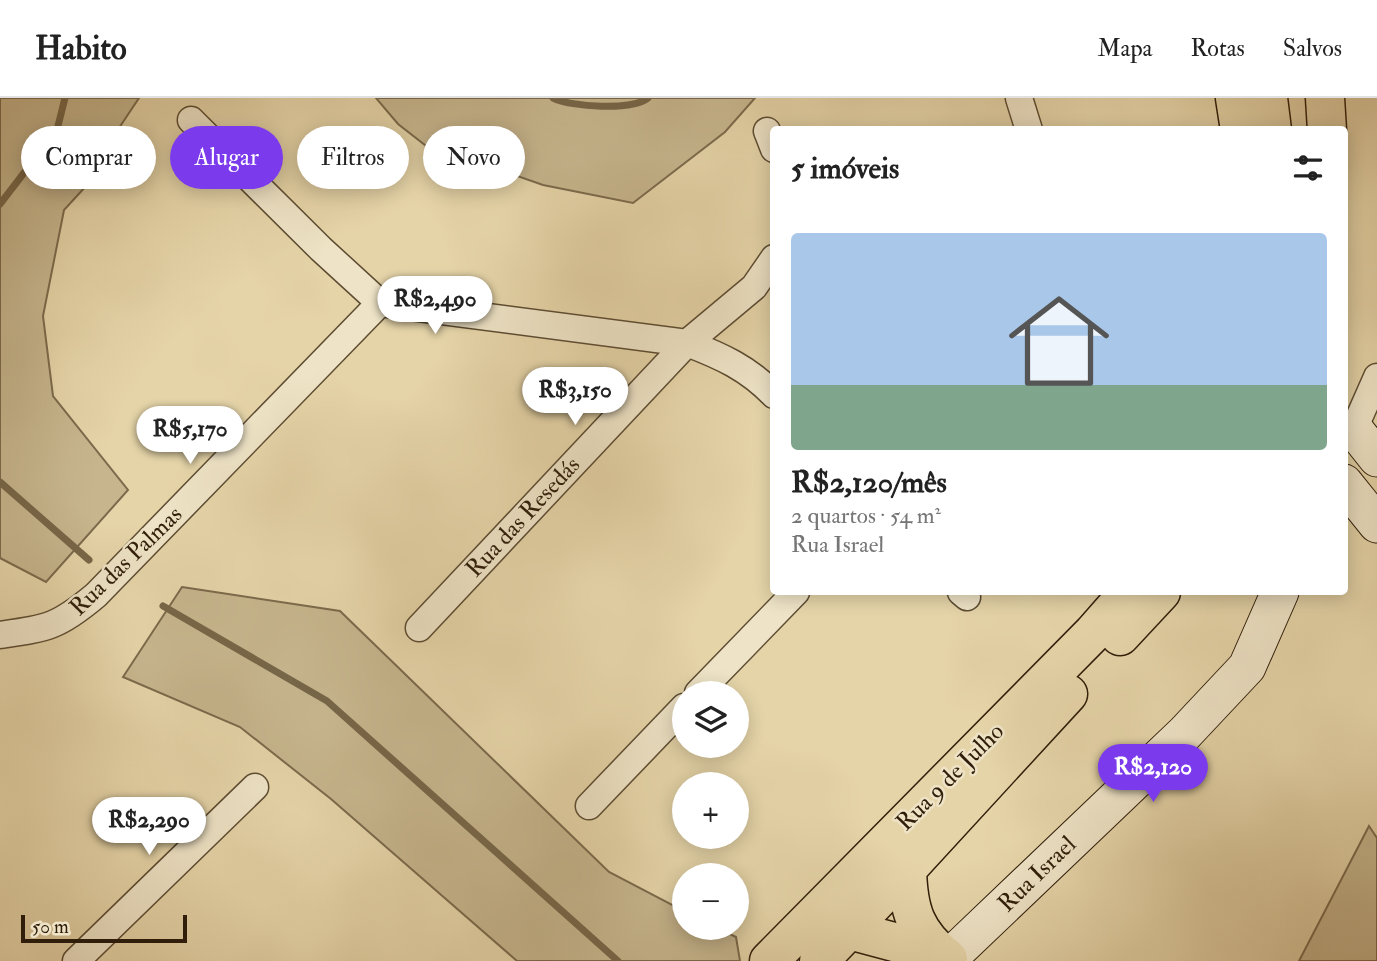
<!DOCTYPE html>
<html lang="pt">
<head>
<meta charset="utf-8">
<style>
	body { margin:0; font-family:"IM FELL Double Pica",serif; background:#f6f6f6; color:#222; height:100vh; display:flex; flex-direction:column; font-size:26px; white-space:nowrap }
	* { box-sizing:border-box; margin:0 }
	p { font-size:23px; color:#767676 }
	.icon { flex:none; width:38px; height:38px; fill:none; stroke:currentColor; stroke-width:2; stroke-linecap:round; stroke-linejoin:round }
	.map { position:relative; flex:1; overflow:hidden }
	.sheet { position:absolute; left:770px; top:28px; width:578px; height:469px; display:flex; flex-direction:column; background:#fff; border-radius:7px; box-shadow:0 4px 18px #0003 }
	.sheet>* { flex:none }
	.banner { position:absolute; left:21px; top:28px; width:644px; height:63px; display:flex; gap:14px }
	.tools { position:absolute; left:672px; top:583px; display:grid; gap:14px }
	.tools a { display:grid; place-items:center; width:77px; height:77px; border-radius:50%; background:#fff; box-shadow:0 4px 18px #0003; font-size:35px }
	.scale { position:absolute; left:21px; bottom:18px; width:166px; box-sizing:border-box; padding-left:7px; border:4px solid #301e0a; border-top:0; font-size:19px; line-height:24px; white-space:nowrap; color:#301e0a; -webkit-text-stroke:5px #eee3c6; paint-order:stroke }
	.price { position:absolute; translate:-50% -60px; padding:0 16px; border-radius:24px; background:#fff; color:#222; font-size:23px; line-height:46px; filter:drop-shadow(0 2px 4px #0008) }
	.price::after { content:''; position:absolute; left:50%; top:42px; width:21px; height:16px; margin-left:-10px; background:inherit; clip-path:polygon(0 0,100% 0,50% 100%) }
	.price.active { background:#7c3aed; color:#fff }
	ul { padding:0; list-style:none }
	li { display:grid; align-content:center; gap:14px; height:371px; padding:0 21px }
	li+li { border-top:2px solid #e0e0e0 }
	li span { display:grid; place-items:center; height:217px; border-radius:7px; color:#555 }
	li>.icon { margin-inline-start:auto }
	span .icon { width:126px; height:126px; fill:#fffc; stroke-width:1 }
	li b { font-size:30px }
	h2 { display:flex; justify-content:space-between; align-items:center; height:84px; padding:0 21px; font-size:30px }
	.tag { padding:0 24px; border-radius:32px; background:#fff; box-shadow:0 4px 18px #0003; font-size:24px; line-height:63px }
	.tag.active { background:#7c3aed; color:#fff }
	header { display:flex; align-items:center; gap:42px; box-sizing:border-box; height:98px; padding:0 35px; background:#fff; border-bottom:2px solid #e0e0e0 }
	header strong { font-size:33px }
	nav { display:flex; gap:38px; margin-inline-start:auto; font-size:24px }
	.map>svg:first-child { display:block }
</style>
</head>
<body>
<header>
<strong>Habito</strong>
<nav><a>Mapa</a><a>Rotas</a><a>Salvos</a></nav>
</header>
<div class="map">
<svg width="1377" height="863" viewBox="0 0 1377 863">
	<rect width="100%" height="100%" fill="#e5d4a8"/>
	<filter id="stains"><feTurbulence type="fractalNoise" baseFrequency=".00286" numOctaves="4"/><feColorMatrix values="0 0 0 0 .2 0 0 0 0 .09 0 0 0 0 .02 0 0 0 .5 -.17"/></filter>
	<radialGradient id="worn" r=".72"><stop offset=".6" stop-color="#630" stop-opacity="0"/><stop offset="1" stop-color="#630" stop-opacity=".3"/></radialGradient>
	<g fill="#c6b58d" stroke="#7b6a4c" stroke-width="2">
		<polygon points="0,0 139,0 117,33 88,86 64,112 43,218 53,298 128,392 46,484 0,460"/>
		<polygon points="376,0 755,0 725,34 633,105 543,87 506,74 448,65 398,26"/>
		<polygon points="182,489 340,513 609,774 684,813 684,830 717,830 736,839 740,863 517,863 331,701 240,629 123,579"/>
		<polygon points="1369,728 1377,740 1377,863 1299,863"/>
	</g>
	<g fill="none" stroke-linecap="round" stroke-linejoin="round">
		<g stroke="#776648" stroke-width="7">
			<path d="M553,0C571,9 632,13 648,0"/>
			<polyline points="0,106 57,32 65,0"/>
			<polyline points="0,384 89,462"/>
			<polyline points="163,508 327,603 618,863"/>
		</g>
		<g stroke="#5d4c32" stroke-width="29">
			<g id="street">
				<polyline points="1019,0 1029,32"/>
				<path d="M191,22L321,151L380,205L687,245C721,258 748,270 774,297"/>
				<polyline points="767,33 774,51"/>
				<polyline points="1354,331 1377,279"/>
				<polyline points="961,494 967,499"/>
				<polyline points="419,530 687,245 754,189 774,160"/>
				<path d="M0,537C48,530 58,529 96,497L380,205"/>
				<polyline points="698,595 796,494"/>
				<polyline points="589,708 684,609"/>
				<polyline points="76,863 255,689"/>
			</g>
		</g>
		<g stroke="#301e0a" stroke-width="39">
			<g id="secondary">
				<polyline points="1354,331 1377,360"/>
				<polyline points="1344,385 1377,426"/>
				<polyline points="946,863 1185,635 1247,569 1280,494"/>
			</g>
		</g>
		<g stroke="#301e0a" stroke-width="41">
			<g id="primary">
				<polyline points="1268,0 1272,32"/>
				<polyline points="1120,538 1161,494"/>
				<path d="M907,771C908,812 915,835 948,861"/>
				<polyline points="849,832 898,845 927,863"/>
				<polyline points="769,863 1093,535 1129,494"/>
				<polyline points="819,863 907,771 1068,596"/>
			</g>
		</g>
		<g stroke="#301e0a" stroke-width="41">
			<g id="highway">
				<polyline points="1235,0 1240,32"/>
				<polyline points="1325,0 1327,32"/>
			</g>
		</g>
		<use href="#street" stroke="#eee3c6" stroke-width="26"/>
		<use href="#secondary" stroke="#eee3c6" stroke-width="37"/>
		<use href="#primary" stroke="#e5d4a8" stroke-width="38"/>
		<use href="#highway" stroke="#e5d4a8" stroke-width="38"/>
	</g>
	<g text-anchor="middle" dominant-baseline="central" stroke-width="5" stroke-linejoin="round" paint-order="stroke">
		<g font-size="24" fill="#301e0a" stroke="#eee3c6">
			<text transform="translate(523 419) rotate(-47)">Rua das Resedás</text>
			<text transform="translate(126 463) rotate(-44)">Rua das Palmas</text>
			<text transform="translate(950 679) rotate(-45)">Rua 9 de Julho</text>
			<text transform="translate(1037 776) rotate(-44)">Rua Israel</text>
		</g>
	</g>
	<rect width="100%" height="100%" filter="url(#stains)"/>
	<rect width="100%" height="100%" fill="url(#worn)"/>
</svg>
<div class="tools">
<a><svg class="icon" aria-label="layers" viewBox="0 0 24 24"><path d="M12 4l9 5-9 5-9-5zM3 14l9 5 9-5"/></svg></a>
<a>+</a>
<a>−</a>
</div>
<div class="scale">50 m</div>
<b class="price" style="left:435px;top:238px">R$2,490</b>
<b class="price" style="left:575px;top:329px">R$3,150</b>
<b class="price" style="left:190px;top:368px">R$5,170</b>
<b class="price active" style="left:1153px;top:706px">R$2,120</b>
<b class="price" style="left:149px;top:759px">R$2,290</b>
<div class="banner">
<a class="tag">Comprar</a>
<a class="tag active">Alugar</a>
<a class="tag">Filtros</a>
<a class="tag">Novo</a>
</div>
<section class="sheet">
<h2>5 imóveis<svg class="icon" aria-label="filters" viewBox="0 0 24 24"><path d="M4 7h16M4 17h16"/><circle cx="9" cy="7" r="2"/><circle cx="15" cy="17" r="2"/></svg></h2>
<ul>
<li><span style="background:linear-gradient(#a9c7e8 70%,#7fa58c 0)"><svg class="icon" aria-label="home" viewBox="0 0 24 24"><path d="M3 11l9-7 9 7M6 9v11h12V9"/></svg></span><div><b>R$2,120/mês</b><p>2 quartos · 54 m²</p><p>Rua Israel</p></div></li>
</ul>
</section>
</div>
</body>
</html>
